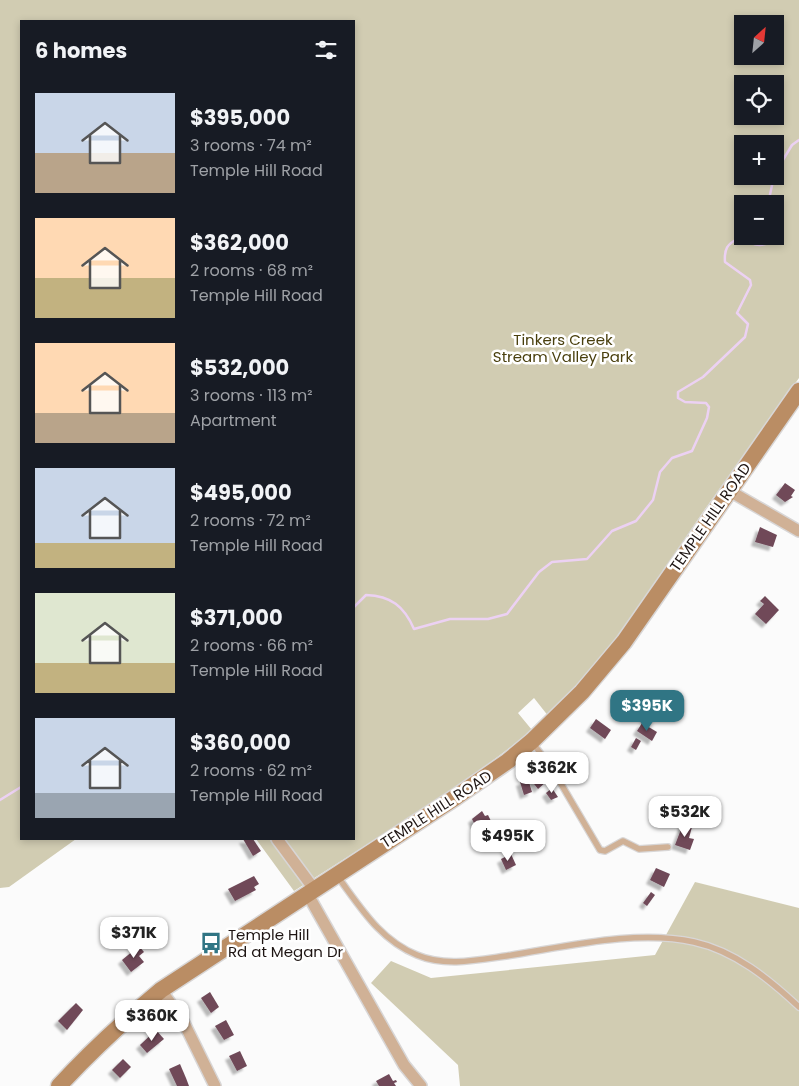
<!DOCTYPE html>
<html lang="en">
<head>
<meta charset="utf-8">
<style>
	body { margin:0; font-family:Poppins,sans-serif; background:#20242c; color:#f1f3f6; height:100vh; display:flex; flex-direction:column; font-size:19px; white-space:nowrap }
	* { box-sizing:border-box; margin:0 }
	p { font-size:16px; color:#9ea1a6 }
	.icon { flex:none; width:28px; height:28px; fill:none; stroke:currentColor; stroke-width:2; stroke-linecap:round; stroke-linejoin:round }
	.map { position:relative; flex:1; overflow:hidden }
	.panel { position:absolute; left:20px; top:20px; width:335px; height:820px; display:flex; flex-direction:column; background:#171b24; border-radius:0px; box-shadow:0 2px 8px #0003 }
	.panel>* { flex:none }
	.needle { width:32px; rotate:27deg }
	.buttons { position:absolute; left:734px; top:15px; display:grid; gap:10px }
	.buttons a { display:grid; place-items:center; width:50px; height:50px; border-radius:0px; background:#171b24; box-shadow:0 2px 8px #0003; font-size:25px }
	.price { position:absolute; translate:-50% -42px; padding:0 11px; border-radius:10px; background:#fff; color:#222; font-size:16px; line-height:32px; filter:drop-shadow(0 1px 2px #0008) }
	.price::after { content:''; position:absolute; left:50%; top:30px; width:15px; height:11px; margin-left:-8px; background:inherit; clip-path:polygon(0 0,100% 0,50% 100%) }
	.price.active { background:#307584; color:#fff }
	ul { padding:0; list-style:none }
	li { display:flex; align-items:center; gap:15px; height:125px; padding:0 15px }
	li span { display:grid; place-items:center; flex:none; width:140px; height:100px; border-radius:0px; color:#555 }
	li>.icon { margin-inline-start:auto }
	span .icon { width:60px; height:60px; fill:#fffc; stroke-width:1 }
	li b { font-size:21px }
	h2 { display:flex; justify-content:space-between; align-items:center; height:60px; padding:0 15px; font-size:21px }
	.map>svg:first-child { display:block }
</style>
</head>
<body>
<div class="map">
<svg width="799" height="1086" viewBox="0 0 799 1086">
	<defs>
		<filter id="shadow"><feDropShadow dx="-4" dy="4" stdDeviation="1" flood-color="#0004"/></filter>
	</defs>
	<rect width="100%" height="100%" fill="#fbfbfb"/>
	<g fill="#d1ccb2" fill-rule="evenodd">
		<path d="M0,0H799V378L703,512L610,650L549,717L534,698L518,713L532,730C458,791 374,839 294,891L256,839H354V21H21V839H76L9,887L0,888ZM742,24H775V56H742ZM742,84H775V116H742ZM742,144H775V176H742ZM742,204H775V236H742Z"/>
		<polygon points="695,882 799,908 799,1086 460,1086 458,1065 371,983 391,961 431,978 655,955"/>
	</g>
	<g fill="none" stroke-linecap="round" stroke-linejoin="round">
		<g stroke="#ecd1f3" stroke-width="2.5">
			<polyline points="775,173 792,145 799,140"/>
			<polyline points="768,204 774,176"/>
			<path d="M354,607L366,595C391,596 404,606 414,629L450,619H488L507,614L539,572L552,562L587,559L612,531L636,521L653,500L660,472L672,458L692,451L707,418L709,407L706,403L685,402L678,398V392L703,377L745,337L748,324L737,313L751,285L750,280L725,262C724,249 727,244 739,238C751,243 760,249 771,241L772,236"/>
			<polyline points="0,800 21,787"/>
		</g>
	</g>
	<g fill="#6f4a59" filter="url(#shadow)">
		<polygon points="785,483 795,490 791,496 793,497 785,502 776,495"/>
		<polygon points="760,527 777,535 773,547 755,542"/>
		<polygon points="765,596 779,610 766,624 755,614 764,604 760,601"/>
		<polygon points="596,719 611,730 605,739 590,728"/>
		<polygon points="642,723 657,732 652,741 637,731"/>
		<polygon points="636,738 641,741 636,750 631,747"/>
		<polygon points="538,766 545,773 541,776 546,782 538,789 527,775 531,768 533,770"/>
		<polygon points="528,779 532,792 524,795 520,782"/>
		<polygon points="552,788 558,797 551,800 546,793"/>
		<polygon points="482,811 485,816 488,815 493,825 487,829 485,825 477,829 472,819"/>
		<polygon points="683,824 692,827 689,838 694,839 690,850 675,845"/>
		<polygon points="243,839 253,839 261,851 253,856"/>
		<polygon points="511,854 516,865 506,870 501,859"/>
		<polygon points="656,868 670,874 664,887 650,880"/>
		<polygon points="254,876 259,884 254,887 256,890 235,901 228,889"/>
		<polygon points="651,892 655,895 647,906 643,903"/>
		<polygon points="139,946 144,952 139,956 144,962 131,972 122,960"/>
		<polygon points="210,992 219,1007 211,1013 201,998"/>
		<polygon points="76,1003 83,1010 67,1030 58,1021"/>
		<polygon points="226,1020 234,1035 224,1040 215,1026"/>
		<polygon points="156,1030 164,1039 147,1053 140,1045"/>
		<polygon points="240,1051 247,1066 237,1071 229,1056"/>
		<polygon points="123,1059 131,1067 120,1078 112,1070"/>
		<polygon points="180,1064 186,1078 189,1086 177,1086 169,1069"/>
		<polygon points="389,1074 393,1081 396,1080 397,1082 394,1083 396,1086 379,1086 376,1081"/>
	</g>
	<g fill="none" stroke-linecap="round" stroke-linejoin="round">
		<g stroke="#d8d6d6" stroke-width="8">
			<g id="lane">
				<polyline points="533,743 554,772 600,850 605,851 623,841 639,849 668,847"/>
				<path d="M338,877C361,908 380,940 417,955C445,967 478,960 506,956C565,947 636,929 694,942C735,951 769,979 799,1007"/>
			</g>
		</g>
		<g stroke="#d8d6d6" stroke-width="14">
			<g id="street">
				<polyline points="728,490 799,531"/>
				<polyline points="277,839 314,889"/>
				<polyline points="307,893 404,1065 421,1086"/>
				<polyline points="161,990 184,1023 215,1086"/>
			</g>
		</g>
		<g stroke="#d8d6d6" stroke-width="19">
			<path id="secondary" d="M59,1086C91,1051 125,1020 161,990L456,797L508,761L532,741L582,692L624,642L799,391"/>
		</g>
		<use href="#lane" stroke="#d0b196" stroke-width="5.5"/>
		<use href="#street" stroke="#d0b196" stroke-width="11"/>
		<use href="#secondary" stroke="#ba8d64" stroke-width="16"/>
	</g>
	<defs>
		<g id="bus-bare" transform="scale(1.725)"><path d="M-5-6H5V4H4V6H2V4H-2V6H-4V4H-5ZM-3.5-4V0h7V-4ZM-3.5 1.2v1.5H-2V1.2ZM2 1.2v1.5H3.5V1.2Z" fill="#307584" stroke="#fff" stroke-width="2.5" paint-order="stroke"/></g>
	</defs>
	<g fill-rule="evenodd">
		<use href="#bus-bare" x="211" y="943"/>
	</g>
	<g text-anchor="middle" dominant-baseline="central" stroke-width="5" stroke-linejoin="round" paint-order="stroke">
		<g font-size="15" fill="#493f0d" stroke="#fff">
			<text x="563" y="339">Tinkers Creek<tspan x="563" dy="17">Stream Valley Park</tspan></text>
		</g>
		<g font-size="15" fill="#1e1513" stroke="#fff">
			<text transform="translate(710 517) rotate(-55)">TEMPLE HILL ROAD</text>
			<text transform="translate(436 809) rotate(-33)">TEMPLE HILL ROAD</text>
		</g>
		<g font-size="15" fill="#1e1513" stroke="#fff" text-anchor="start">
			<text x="228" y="934">Temple Hill<tspan x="228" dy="17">Rd at Megan Dr</tspan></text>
		</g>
	</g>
</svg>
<div class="buttons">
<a><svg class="needle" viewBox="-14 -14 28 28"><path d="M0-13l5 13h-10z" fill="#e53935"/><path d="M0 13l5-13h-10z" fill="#9ea1a6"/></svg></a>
<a><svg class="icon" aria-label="locate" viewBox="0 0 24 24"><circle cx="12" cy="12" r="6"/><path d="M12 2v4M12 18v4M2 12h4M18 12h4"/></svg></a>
<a>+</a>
<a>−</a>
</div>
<b class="price active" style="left:647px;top:732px">$395K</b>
<b class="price" style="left:552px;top:794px">$362K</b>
<b class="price" style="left:685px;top:838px">$532K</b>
<b class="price" style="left:508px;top:862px">$495K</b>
<b class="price" style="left:134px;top:959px">$371K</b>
<b class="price" style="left:152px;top:1042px">$360K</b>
<section class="panel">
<h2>6 homes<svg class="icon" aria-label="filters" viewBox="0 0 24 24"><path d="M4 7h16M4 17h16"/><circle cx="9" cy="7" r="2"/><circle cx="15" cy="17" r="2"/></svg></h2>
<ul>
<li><span style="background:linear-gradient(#c9d6e8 60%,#b9a48a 0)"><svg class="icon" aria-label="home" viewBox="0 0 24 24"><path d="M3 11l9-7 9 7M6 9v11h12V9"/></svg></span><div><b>$395,000</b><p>3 rooms · 74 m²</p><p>Temple Hill Road</p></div></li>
<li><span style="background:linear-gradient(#ffd9b3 60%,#c2b280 0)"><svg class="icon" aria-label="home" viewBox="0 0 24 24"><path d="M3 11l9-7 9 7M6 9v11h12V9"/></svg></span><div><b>$362,000</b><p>2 rooms · 68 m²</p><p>Temple Hill Road</p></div></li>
<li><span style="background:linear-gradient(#ffd9b3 70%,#b9a48a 0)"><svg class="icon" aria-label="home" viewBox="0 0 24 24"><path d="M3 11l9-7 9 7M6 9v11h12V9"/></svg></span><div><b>$532,000</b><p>3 rooms · 113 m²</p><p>Apartment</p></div></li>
<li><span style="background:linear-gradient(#c9d6e8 75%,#c2b280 0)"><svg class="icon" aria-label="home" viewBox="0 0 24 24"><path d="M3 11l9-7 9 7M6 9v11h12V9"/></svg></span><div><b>$495,000</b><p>2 rooms · 72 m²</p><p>Temple Hill Road</p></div></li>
<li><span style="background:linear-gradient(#dfe7d0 70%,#c2b280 0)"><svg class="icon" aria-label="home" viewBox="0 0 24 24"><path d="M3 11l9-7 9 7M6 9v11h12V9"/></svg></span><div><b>$371,000</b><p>2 rooms · 66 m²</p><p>Temple Hill Road</p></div></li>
<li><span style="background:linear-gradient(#c9d6e8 75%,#9aa5b1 0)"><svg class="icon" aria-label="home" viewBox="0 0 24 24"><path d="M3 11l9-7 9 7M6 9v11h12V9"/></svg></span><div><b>$360,000</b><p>2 rooms · 62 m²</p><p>Temple Hill Road</p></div></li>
</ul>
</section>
</div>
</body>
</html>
